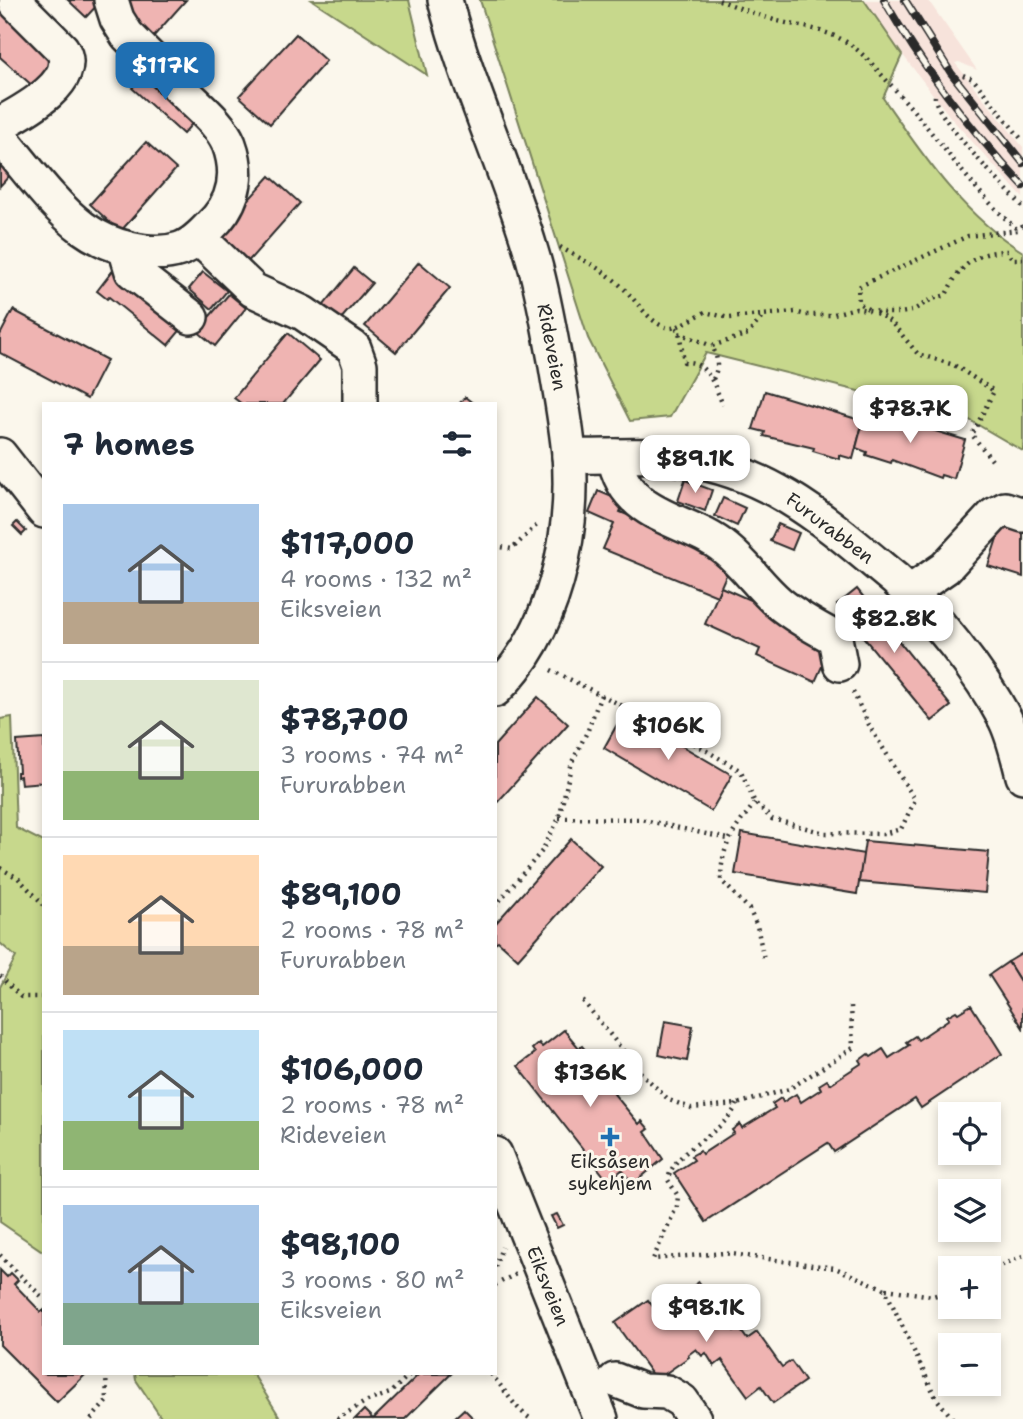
<!DOCTYPE html>
<html lang="en">
<head>
<meta charset="utf-8">
<style>
	body { margin:0; font-family:"Shantell Sans",sans-serif; background:#f6f6f7; color:#1f2937; height:100vh; display:flex; flex-direction:column; font-size:26px; white-space:nowrap }
	* { box-sizing:border-box; margin:0 }
	p { font-size:23px; color:#747a83 }
	.icon { flex:none; width:38px; height:38px; fill:none; stroke:currentColor; stroke-width:2; stroke-linecap:round; stroke-linejoin:round }
	.map { position:relative; flex:1; overflow:hidden }
	.side { position:absolute; left:42px; top:402px; width:455px; height:973px; display:flex; flex-direction:column; background:#fff; border-radius:0px; box-shadow:0 4px 10px #0003 }
	.side>* { flex:none }
	.fabs { position:absolute; left:938px; top:1102px; display:grid; gap:14px }
	.fabs a { display:grid; place-items:center; width:63px; height:63px; border-radius:0px; background:#fff; box-shadow:0 4px 10px #0003; font-size:35px }
	.price { position:absolute; translate:-50% -60px; padding:0 16px; border-radius:14px; background:#fff; color:#222; font-size:23px; line-height:46px; filter:drop-shadow(0 2px 4px #0008) }
	.price::after { content:''; position:absolute; left:50%; top:42px; width:21px; height:16px; margin-left:-10px; background:inherit; clip-path:polygon(0 0,100% 0,50% 100%) }
	.price.on { background:#1f6fb2; color:#fff }
	ul { padding:0; list-style:none }
	li { display:flex; align-items:center; gap:21px; height:175px; padding:0 21px }
	li+li { border-top:2px solid #e0e1e3 }
	li span { display:grid; place-items:center; flex:none; width:196px; height:140px; border-radius:0px; color:#555 }
	li>.icon { margin-inline-start:auto }
	span .icon { width:84px; height:84px; fill:#fffc; stroke-width:1 }
	li b { font-size:30px }
	h2 { display:flex; justify-content:space-between; align-items:center; height:84px; padding:0 21px; font-size:30px }
	.map>svg:first-child { display:block }
</style>
</head>
<body>
<div class="map">
<svg width="1023" height="1419" viewBox="0 0 1023 1419">
	<rect width="100%" height="100%" fill="#fbf7ec"/>
	<filter id="ink" filterUnits="userSpaceOnUse"><feTurbulence type="fractalNoise" baseFrequency=".0143" numOctaves="2"/><feDisplacementMap in="SourceGraphic" scale="14" xChannelSelector="R" yChannelSelector="G"/><feConvolveMatrix kernelMatrix="1 2 1 2 8 2 1 2 1" color-interpolation-filters="sRGB"/></filter>
	<g filter="url(#ink)">
		<polygon fill="#f7e3db" points="864,0 928,0 977,70 959,62 955,63 1023,147 1023,198 951,118 883,29"/>
		<g fill="#c7d88c" stroke="#79825c" stroke-width="2">
			<polygon points="312,0 409,0 427,75"/>
			<path d="M480,0H864L902,55L883,98C922,154 963,216 1023,252V451L966,418L706,353L670,417L630,421L588,338Z"/>
			<polygon points="12,717 16,828 44,842 44,1252 0,1222 0,987 16,957 0,943 0,719"/>
			<polygon points="135,1374 253,1374 281,1419 162,1419 136,1380"/>
		</g>
		<g fill="#efb4b2" stroke="#2b2b2b" stroke-width="2">
			<polygon points="68,0 102,0 86,17"/>
			<polygon points="130,0 186,0 153,37 122,9"/>
			<polygon points="0,2 61,57 34,87 0,57"/>
			<polygon points="296,34 326,61 270,124 239,96"/>
			<polygon points="148,71 198,117 183,134 132,88"/>
			<polygon points="146,142 176,169 120,232 90,204"/>
			<polygon points="0,164 11,174 0,186"/>
			<polygon points="270,176 300,203 244,266 214,238"/>
			<polygon points="419,262 450,288 396,352 365,326"/>
			<polygon points="354,268 372,283 340,320 323,306"/>
			<polygon points="114,269 184,326 168,345 109,297 107,299 97,291"/>
			<polygon points="203,272 227,291 212,309 189,289"/>
			<polygon points="229,294 246,308 215,346 197,331"/>
			<polygon points="13,310 107,360 87,399 0,353 0,335"/>
			<polygon points="288,333 320,360 283,404 242,404 234,398"/>
			<polygon points="765,391 863,421 853,459 839,455 839,459 813,451 814,448 764,436 765,432 753,429"/>
			<polygon points="465,397 474,404 459,404"/>
			<polygon points="866,410 965,440 954,479 941,475 940,478 892,460 891,463 866,455 867,452 856,448"/>
			<polygon points="685,480 712,490 705,511 678,501"/>
			<polygon points="598,491 624,502 620,512 733,559 717,596 603,549 614,524 589,513"/>
			<polygon points="723,498 745,508 737,526 715,516"/>
			<polygon points="1003,520 1023,527 1023,577 988,566"/>
			<polygon points="17,522 26,531 22,535 13,526"/>
			<polygon points="778,524 799,533 792,550 770,541"/>
			<polygon points="721,587 779,613 832,644 815,682 757,656 760,649 705,624"/>
			<polygon points="857,589 951,706 932,721 837,605"/>
			<polygon points="538,697 568,724 495,805 495,745"/>
			<polygon points="624,712 732,775 711,811 604,748"/>
			<polygon points="44,739 44,782 21,784 20,776 17,777 17,772 19,772 17,741"/>
			<polygon points="742,833 864,854 857,894 735,874"/>
			<polygon points="571,839 601,866 518,959 498,941 495,943 495,924"/>
			<polygon points="865,841 989,852 985,893 859,882"/>
			<polygon points="1023,953 1023,986 1008,962"/>
			<polygon points="1008,962 1023,986 1023,1028 989,975"/>
			<polygon points="971,1005 1002,1054 921,1108 915,1099 834,1152 828,1143 706,1222 674,1173 694,1160 691,1156 700,1151 702,1154 734,1133 732,1130 740,1124 742,1128 775,1108 772,1104 781,1098 783,1102 796,1094 801,1102 821,1089 819,1085 827,1080 830,1084 862,1063 860,1060 868,1054 871,1057 883,1049 889,1058 909,1045 906,1042 915,1036 918,1040 949,1019 947,1016 956,1011 958,1013"/>
			<polygon points="665,1021 693,1026 687,1061 659,1055"/>
			<polygon points="564,1030 579,1048 582,1046 588,1053 584,1056 608,1086 612,1084 618,1091 614,1094 639,1124 642,1121 649,1129 645,1132 663,1159 633,1184 622,1170 608,1181 518,1066 535,1053 532,1049 539,1043 542,1047"/>
			<polygon points="557,1214 563,1225 557,1228 551,1216"/>
			<polygon points="0,1270 7,1277 11,1273 18,1280 14,1284 41,1312 44,1310 44,1374 86,1374 57,1402 0,1345"/>
			<polygon points="699,1282 734,1331 739,1328 747,1339 757,1332 782,1367 791,1361 805,1381 773,1403 761,1386 748,1396 722,1360 714,1366 706,1353 702,1356 696,1349 688,1355 689,1357 656,1380 615,1323 648,1300 665,1323 674,1317 666,1306"/>
			<polygon points="419,1374 451,1374 405,1419 355,1419 364,1410 373,1419"/>
			<polygon points="464,1409 474,1419 453,1419"/>
		</g>
		<g fill="none" stroke-linecap="round" stroke-linejoin="round">
			<g stroke="#2b2b2b" stroke-width="38">
				<g id="minor">
					<path d="M445,0C467,86 506,166 531,251C542,286 548,323 555,360C560,391 566,422 569,454C575,535 555,632 495,690"/>
					<path d="M0,124C22,112 82,81 62,49L16,3"/>
					<path d="M0,137C24,165 54,207 83,228C108,246 150,259 180,249C195,244 206,230 217,219C236,197 239,171 229,144C220,123 200,108 184,92C165,73 146,54 127,35L117,19L111,0"/>
					<polyline points="199,238 253,290 303,313 354,348 360,365 360,404"/>
					<polyline points="125,248 132,271 191,317"/>
					<polyline points="0,455 44,511"/>
					<path d="M569,456C607,457 645,453 682,459C773,472 827,523 895,579C934,614 980,672 1005,719C1014,737 1018,757 1023,776"/>
					<path d="M614,456C626,521 686,516 726,549C746,565 760,587 779,603C796,617 816,628 835,638L840,664"/>
					<polyline points="910,592 945,568 994,515 1005,509 1023,515"/>
					<polyline points="495,1154 601,1419"/>
					<polyline points="615,1380 643,1391 667,1392 682,1401 694,1419"/>
				</g>
			</g>
			<g stroke="#2b2b2b" stroke-width="4.5" stroke-dasharray="2 5" stroke-linecap="butt">
				<path d="M719,0C737,7 755,14 774,20C796,26 820,28 841,39C860,49 874,66 888,82C933,129 968,187 1018,230"/>
				<polyline points="963,75 973,79 1023,141"/>
				<path d="M935,96C932,115 1007,189 1023,207"/>
				<path d="M560,247C582,260 606,270 624,289C637,301 651,326 670,328C676,329 697,316 705,312L729,318L795,312L806,315H830L856,308L886,313H900L912,311L932,299L946,295C959,266 976,251 1008,251L1012,259H1023"/>
				<polyline points="868,309 859,303 858,287 968,236 1018,230 1023,226"/>
				<polyline points="876,313 891,322 918,354 954,365 994,391 972,435 995,464"/>
				<path d="M676,328L679,331L684,362C707,360 715,387 723,405"/>
				<polyline points="679,333 712,346"/>
				<path d="M713,379C719,368 718,357 712,346L748,334L764,315"/>
				<polyline points="495,546 512,549 539,523"/>
				<polyline points="601,695 678,734 741,771 755,803 772,819 825,833 883,834 901,829 915,800 870,727 851,688"/>
				<path d="M755,803C734,830 721,845 721,880L749,909L757,926L764,959"/>
				<polyline points="559,818 640,819 728,839"/>
				<polyline points="0,868 18,878 44,905"/>
				<polyline points="495,906 542,851 559,818 572,762 588,730 601,695 547,668"/>
				<polyline points="0,976 21,997 44,997"/>
				<polyline points="583,1001 642,1074 669,1100 691,1108 737,1104 789,1089 853,1048 851,1006"/>
				<path d="M737,1104C723,1136 674,1147 668,1180L678,1196L677,1206L653,1259L724,1253L835,1268L885,1289L936,1398L953,1419"/>
				<polyline points="0,1255 44,1299"/>
				<polyline points="495,1267 502,1247"/>
				<polyline points="989,1271 1023,1256"/>
				<polyline points="495,1285 516,1274"/>
				<polyline points="886,1289 933,1296 950,1291"/>
				<path d="M491,1374C505,1389 513,1407 531,1419"/>
				<polyline points="91,1419 107,1401 106,1374"/>
				<polyline points="337,1419 365,1402 390,1393 410,1374"/>
			</g>
			<use href="#minor" stroke="#fbf7ec" stroke-width="33"/>
			<g stroke="#2b2b2b" stroke-width="8">
				<g id="rail">
					<path d="M884,0C923,68 970,129 1023,186"/>
					<polyline points="905,0 951,73 1023,163"/>
				</g>
			</g>
			<use href="#rail" stroke="#fbf7ec" stroke-width="5" stroke-dasharray="16" stroke-linecap="butt"/>
		</g>
	</g>
	<path fill="#1f6fb2" stroke="#fbf7ec" stroke-width="2.5" d="M606.5 1126.5h7v7h7v7h-7v7h-7v-7h-7v-7h7z"/>
	<g text-anchor="middle" dominant-baseline="central" stroke-width="6" stroke-linejoin="round" paint-order="stroke">
		<g font-size="19" fill="#2b2b2b" stroke="#fbf7ec">
			<text transform="translate(552 347) rotate(79)">Rideveien</text>
			<text transform="translate(830 528) rotate(37)">Fururabben</text>
			<text transform="translate(548 1286) rotate(68)">Eiksveien</text>
		</g>
		<g font-size="19" fill="#2b2b2b" stroke="#fbf7ec">
			<text x="610" y="1161">Eiksåsen<tspan x="610" dy="22">sykehjem</tspan></text>
		</g>
	</g>
</svg>
<div class="fabs">
<a><svg class="icon" aria-label="locate" viewBox="0 0 24 24"><circle cx="12" cy="12" r="6"/><path d="M12 2v4M12 18v4M2 12h4M18 12h4"/></svg></a>
<a><svg class="icon" aria-label="layers" viewBox="0 0 24 24"><path d="M12 4l9 5-9 5-9-5zM3 14l9 5 9-5"/></svg></a>
<a>+</a>
<a>−</a>
</div>
<b class="price on" style="left:165px;top:102px">$117K</b>
<b class="price" style="left:910px;top:445px">$78.7K</b>
<b class="price" style="left:695px;top:495px">$89.1K</b>
<b class="price" style="left:894px;top:655px">$82.8K</b>
<b class="price" style="left:668px;top:762px">$106K</b>
<b class="price" style="left:590px;top:1109px">$136K</b>
<b class="price" style="left:706px;top:1344px">$98.1K</b>
<section class="side">
<h2>7 homes<svg class="icon" aria-label="filters" viewBox="0 0 24 24"><path d="M4 7h16M4 17h16"/><circle cx="9" cy="7" r="2"/><circle cx="15" cy="17" r="2"/></svg></h2>
<ul>
<li><span style="background:linear-gradient(#a9c7e8 70%,#b9a48a 0)"><svg class="icon" aria-label="home" viewBox="0 0 24 24"><path d="M3 11l9-7 9 7M6 9v11h12V9"/></svg></span><div><b>$117,000</b><p>4 rooms · 132 m²</p><p>Eiksveien</p></div></li>
<li><span style="background:linear-gradient(#dfe7d0 65%,#8fb573 0)"><svg class="icon" aria-label="home" viewBox="0 0 24 24"><path d="M3 11l9-7 9 7M6 9v11h12V9"/></svg></span><div><b>$78,700</b><p>3 rooms · 74 m²</p><p>Fururabben</p></div></li>
<li><span style="background:linear-gradient(#ffd9b3 65%,#b9a48a 0)"><svg class="icon" aria-label="home" viewBox="0 0 24 24"><path d="M3 11l9-7 9 7M6 9v11h12V9"/></svg></span><div><b>$89,100</b><p>2 rooms · 78 m²</p><p>Fururabben</p></div></li>
<li><span style="background:linear-gradient(#bfe0f5 65%,#8fb573 0)"><svg class="icon" aria-label="home" viewBox="0 0 24 24"><path d="M3 11l9-7 9 7M6 9v11h12V9"/></svg></span><div><b>$106,000</b><p>2 rooms · 78 m²</p><p>Rideveien</p></div></li>
<li><span style="background:linear-gradient(#a9c7e8 70%,#7fa58c 0)"><svg class="icon" aria-label="home" viewBox="0 0 24 24"><path d="M3 11l9-7 9 7M6 9v11h12V9"/></svg></span><div><b>$98,100</b><p>3 rooms · 80 m²</p><p>Eiksveien</p></div></li>
</ul>
</section>
</div>
</body>
</html>
